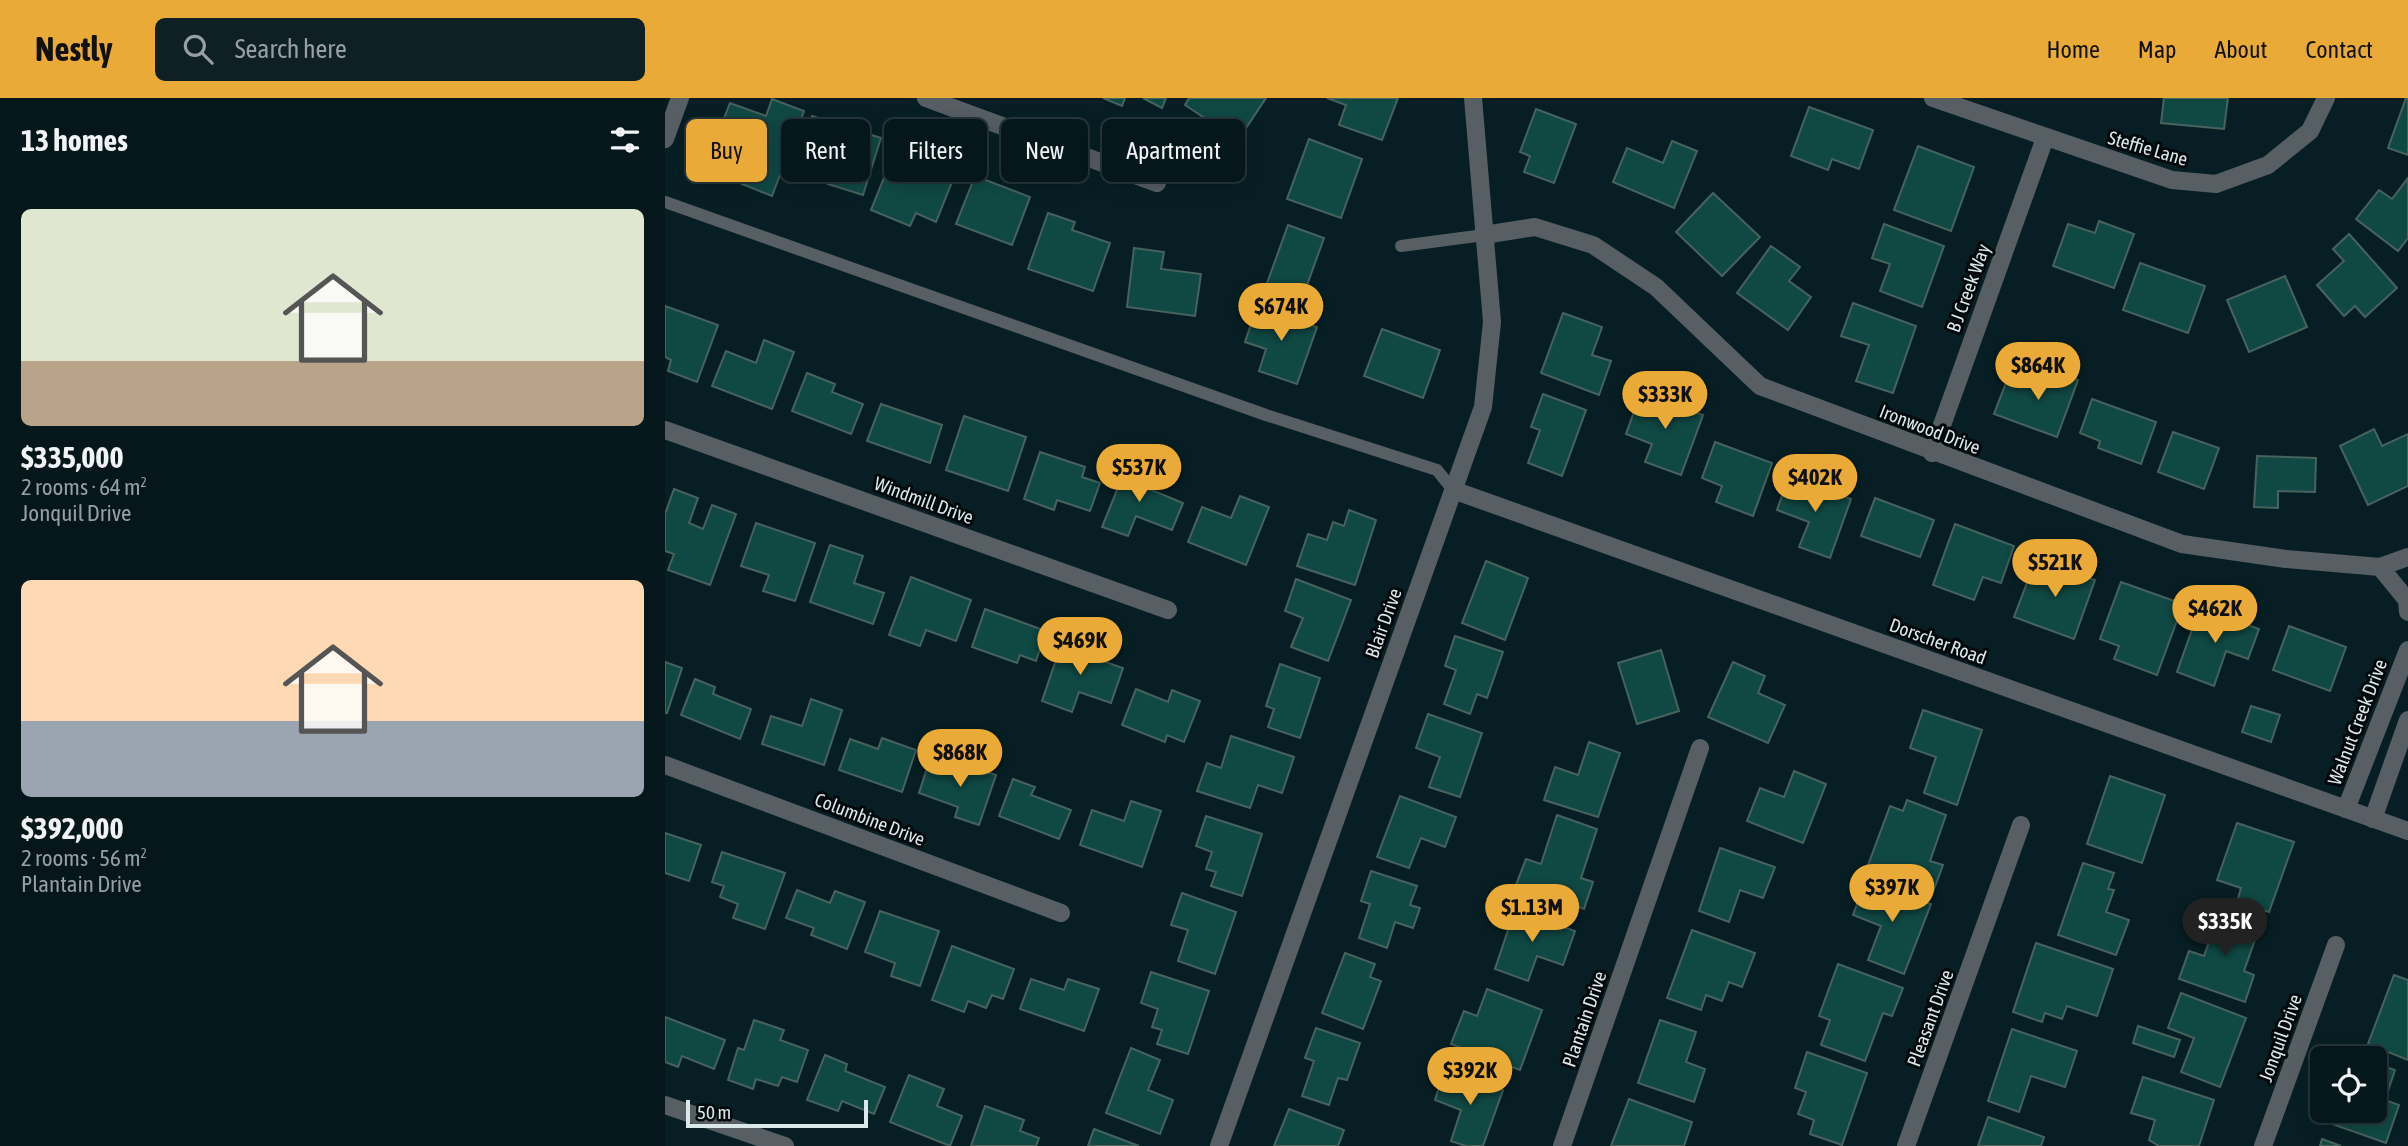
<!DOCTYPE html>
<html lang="en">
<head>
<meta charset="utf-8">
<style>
	body { margin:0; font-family:"Asap Condensed",sans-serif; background:#0e2024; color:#f1f3f6; height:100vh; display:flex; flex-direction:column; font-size:26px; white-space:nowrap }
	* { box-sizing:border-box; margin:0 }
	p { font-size:23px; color:#979fa3 }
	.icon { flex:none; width:38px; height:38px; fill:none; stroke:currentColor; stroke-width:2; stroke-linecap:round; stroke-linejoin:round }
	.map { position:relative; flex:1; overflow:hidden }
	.drawer { display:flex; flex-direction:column; background:#05171b; width:665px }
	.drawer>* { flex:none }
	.guide { position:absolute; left:21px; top:21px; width:665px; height:63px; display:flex; gap:14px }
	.fabs { position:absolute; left:1645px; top:948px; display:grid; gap:14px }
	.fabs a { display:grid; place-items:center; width:77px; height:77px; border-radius:10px; background:#05171b; box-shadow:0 4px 18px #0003,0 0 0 2px #26363a; font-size:35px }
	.scale { position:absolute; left:21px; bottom:18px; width:182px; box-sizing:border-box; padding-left:7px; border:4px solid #dae8eb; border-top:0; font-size:19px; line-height:24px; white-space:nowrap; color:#dae8eb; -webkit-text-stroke:5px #020709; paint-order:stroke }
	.price { position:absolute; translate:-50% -60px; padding:0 16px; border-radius:24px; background:#e9aa38; color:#111; font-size:23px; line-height:46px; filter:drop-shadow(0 2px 4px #0008) }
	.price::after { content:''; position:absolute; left:50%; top:42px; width:21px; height:16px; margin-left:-10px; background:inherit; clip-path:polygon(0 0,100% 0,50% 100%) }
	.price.active { background:#222; color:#fff }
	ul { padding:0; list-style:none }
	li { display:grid; align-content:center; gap:14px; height:371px; padding:0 21px }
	li span { display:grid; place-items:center; height:217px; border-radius:10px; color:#555 }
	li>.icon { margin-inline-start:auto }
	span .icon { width:126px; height:126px; fill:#fffc; stroke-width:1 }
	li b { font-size:30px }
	h2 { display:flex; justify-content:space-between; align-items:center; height:84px; padding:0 21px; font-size:30px }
	.chip { padding:0 24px; border-radius:10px; background:#05171b; box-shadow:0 4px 18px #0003,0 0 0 2px #26363a; font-size:24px; line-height:63px }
	.chip.active { background:#e9aa38; color:#111 }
	header { display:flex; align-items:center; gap:42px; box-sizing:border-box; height:98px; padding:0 35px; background:#e9aa38; color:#111 }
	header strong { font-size:33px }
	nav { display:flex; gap:38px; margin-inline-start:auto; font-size:24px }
	.search { width:490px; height:63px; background:#0e2024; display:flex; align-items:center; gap:18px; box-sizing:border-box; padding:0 24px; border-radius:10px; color:#979fa3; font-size:26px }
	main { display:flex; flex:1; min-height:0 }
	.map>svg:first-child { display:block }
</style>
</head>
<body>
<header>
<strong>Nestly</strong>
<div class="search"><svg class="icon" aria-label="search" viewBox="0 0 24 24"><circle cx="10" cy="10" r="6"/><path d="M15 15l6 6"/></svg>Search here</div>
<nav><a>Home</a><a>Map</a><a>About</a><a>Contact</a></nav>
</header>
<main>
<section class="drawer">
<h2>13 homes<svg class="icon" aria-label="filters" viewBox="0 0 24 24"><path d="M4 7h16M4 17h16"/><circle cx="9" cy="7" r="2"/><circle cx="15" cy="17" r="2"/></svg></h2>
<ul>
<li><span style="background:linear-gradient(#dfe7d0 70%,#b9a48a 0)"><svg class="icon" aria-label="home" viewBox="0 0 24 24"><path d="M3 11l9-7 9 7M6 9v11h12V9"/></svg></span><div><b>$335,000</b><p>2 rooms · 64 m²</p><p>Jonquil Drive</p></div></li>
<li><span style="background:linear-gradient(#ffd9b3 65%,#9aa5b1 0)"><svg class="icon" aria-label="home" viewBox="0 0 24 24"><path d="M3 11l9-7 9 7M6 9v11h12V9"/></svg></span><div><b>$392,000</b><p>2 rooms · 56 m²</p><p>Plantain Drive</p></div></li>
</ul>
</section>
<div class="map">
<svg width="1743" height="1048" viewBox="0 0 1743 1048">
	<rect width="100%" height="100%" fill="#071f24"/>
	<g fill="#104944" stroke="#48625e" stroke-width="2">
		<polygon points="438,0 460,0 457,8"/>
		<polygon points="478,0 501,0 497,10"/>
		<polygon points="524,0 601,0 565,54 536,35 544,23 520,7"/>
		<polygon points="662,0 733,0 717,42 674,27 681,7"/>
		<polygon points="1499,0 1563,0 1559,31 1496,25"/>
		<polygon points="1741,0 1743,0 1743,57 1723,50"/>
		<polygon points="107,1 139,13 107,98 77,86 83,69 63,61 67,53 49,46 65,5 101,18"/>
		<polygon points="1144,9 1208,32 1194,71 1167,61 1163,72 1126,58"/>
		<polygon points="871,11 911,26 889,85 859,74 865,58 855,54"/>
		<polygon points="147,18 216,40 198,97 163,86 168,69 134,58"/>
		<polygon points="644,41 697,61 676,120 622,101"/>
		<polygon points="1007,43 1032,53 1009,110 948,84 962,50 998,65"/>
		<polygon points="1253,48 1309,69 1286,133 1229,112"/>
		<polygon points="229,55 247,63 245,69 259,75 267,58 293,69 271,124 251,115 245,128 206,112"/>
		<polygon points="310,78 365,99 347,147 291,126"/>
		<polygon points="1743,80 1743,140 1733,153 1691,121 1714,92 1727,101"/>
		<polygon points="1048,95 1095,139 1057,178 1011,134"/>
		<polygon points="383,115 410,124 407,132 445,145 428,193 363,171"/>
		<polygon points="1434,123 1469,136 1449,190 1388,168 1403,126 1430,135"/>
		<polygon points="1219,126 1279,148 1257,209 1215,193 1225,166 1207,160"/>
		<polygon points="623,127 659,140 637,201 601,188"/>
		<polygon points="1684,136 1732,190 1700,219 1690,208 1679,218 1652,187 1679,163 1668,151"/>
		<polygon points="1106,148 1135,169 1124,183 1146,199 1123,232 1072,195"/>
		<polygon points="469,150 499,154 496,171 536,176 530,218 462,209"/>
		<polygon points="1475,165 1540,188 1523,235 1458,212"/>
		<polygon points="1620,178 1642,229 1584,254 1562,202"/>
		<polygon points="1188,205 1251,228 1228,295 1191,283 1204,247 1176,238"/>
		<polygon points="0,208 53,227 32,284 3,273 6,262 0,259"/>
		<polygon points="592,208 652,229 632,286 594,273 601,251 580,244"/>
		<polygon points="898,215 937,229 927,257 946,263 934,297 876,275"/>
		<polygon points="717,231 775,252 758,300 699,278"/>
		<polygon points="99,242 129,254 107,311 47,288 61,253 91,265"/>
		<polygon points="1380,270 1413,282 1392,339 1329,316 1344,277 1373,288"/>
		<polygon points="142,275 170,286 167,294 198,306 186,336 127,313"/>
		<polygon points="976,294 1038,317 1016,377 980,364 987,346 961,336"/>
		<polygon points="878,296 921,312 897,378 863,365 875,332 866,329"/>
		<polygon points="1427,301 1491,324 1476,366 1433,350 1435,343 1415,335"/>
		<polygon points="216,306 277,327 265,365 202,343"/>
		<polygon points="299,318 361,339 343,393 281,372"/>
		<polygon points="1709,331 1717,348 1743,336 1743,388 1703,407 1675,348"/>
		<polygon points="1508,334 1554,350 1539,391 1493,374"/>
		<polygon points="1050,344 1107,365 1088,418 1051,404 1057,388 1037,380"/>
		<polygon points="375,354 420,369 417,379 435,385 425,413 392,402 389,412 359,401"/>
		<polygon points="1592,358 1651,360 1650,394 1613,393 1613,410 1589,409"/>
		<polygon points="465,360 480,366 472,386 518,405 507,432 471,418 463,438 437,429"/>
		<polygon points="1124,378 1186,401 1165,460 1134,449 1144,424 1112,412"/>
		<polygon points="9,391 33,400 24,425 38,431 47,407 71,416 45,487 3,472 9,456 0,453 0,416"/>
		<polygon points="575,398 604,409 581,467 523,444 537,409 566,420"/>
		<polygon points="1210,400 1269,422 1255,459 1196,438"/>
		<polygon points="684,412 711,422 690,487 632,468 643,436 662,442 668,424 679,428"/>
		<polygon points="91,425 150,445 130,503 98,493 104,477 76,468"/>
		<polygon points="1290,426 1349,448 1336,485 1318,479 1309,502 1268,487"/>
		<polygon points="165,447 198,458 189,485 219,495 208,526 145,504"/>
		<polygon points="1371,461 1430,482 1409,541 1349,519"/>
		<polygon points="821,463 863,480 840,542 797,525"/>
		<polygon points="246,479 306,502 291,543 261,532 255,548 224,537"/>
		<polygon points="631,481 686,502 663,563 626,549 638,520 620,513"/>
		<polygon points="1456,484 1518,506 1492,577 1449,561 1454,548 1435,541"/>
		<polygon points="1535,509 1594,531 1583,561 1561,553 1549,588 1512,574"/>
		<polygon points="320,511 381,533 371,563 355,557 352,565 307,549"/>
		<polygon points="1624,528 1681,549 1665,593 1608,572"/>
		<polygon points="790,538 838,554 822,600 812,596 805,616 779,606 791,572 780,568"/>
		<polygon points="398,541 429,552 426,559 458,570 446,605 414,594 407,614 377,603"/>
		<polygon points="996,552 1014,613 972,626 953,565"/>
		<polygon points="0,564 17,570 2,615 0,615"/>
		<polygon points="1068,564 1100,578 1093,595 1120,607 1103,645 1043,619"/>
		<polygon points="615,566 655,580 635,640 603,629 609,611 601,608"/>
		<polygon points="30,581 50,589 48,596 86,611 75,641 16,617"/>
		<polygon points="471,591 503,604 507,592 535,603 519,644 502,637 500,644 457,627"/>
		<polygon points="146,601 177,612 159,667 97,646 106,618 137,628"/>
		<polygon points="1586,608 1615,617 1606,644 1577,634"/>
		<polygon points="1258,612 1317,632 1292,707 1259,695 1271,659 1245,650"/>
		<polygon points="763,616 817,635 795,699 764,689 775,659 751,650"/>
		<polygon points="566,638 629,659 617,695 593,687 585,710 532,693 542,665 556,670"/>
		<polygon points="217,640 251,652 237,694 174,672 185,641 213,651"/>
		<polygon points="924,644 955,655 933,719 879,702 890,669 913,677"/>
		<polygon points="287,662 331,677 314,727 290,719 293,709 254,695 263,667 283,674"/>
		<polygon points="1129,673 1161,686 1138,745 1082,723 1095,690 1119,699"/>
		<polygon points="1445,678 1500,697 1477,765 1422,746"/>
		<polygon points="348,681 370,689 366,697 406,712 394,741 334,718"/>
		<polygon points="735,698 791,719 780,749 756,740 744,770 712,759"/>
		<polygon points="1242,702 1281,717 1265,763 1278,767 1268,794 1202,770 1225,708 1238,713"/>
		<polygon points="466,703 496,713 477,769 415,747 427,712 459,723"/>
		<polygon points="892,717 932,731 916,780 928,784 919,811 851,787 861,761 876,766"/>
		<polygon points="541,718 597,736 577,798 546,788 551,774 541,771 547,754 531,748"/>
		<polygon points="1572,725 1629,744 1604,814 1572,804 1576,790 1552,782"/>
		<polygon points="0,735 36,747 24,783 0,775"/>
		<polygon points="1055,750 1110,769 1098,800 1075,792 1064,824 1034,813"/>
		<polygon points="57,754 120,775 100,831 68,820 73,806 55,799 59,788 47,784"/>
		<polygon points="1418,765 1449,775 1443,791 1449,792 1441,814 1464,822 1451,857 1393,837"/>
		<polygon points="706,773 752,788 745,807 755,810 748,830 730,824 722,850 694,840 705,806 696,803"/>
		<polygon points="1201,782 1266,806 1239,876 1203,862 1216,828 1188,817"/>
		<polygon points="132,792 165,805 170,793 200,804 182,851 146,837 149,830 121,820"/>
		<polygon points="517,795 571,814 550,876 513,863 523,832 506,827"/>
		<polygon points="850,811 910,833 898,867 872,858 863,883 830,871"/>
		<polygon points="1555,811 1596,825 1579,873 1589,877 1580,904 1514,881 1524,853 1539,858"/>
		<polygon points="215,813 274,833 255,888 226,878 230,865 200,854"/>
		<polygon points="1027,832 1090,855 1077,889 1064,884 1057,903 1041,897 1036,912 1002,900"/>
		<polygon points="1371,845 1448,871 1432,918 1402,908 1397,921 1380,915 1377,924 1348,914"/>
		<polygon points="287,848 349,871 338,901 327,897 321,910 303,903 299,914 267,902"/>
		<polygon points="680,855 710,866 705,879 716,883 698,931 657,915"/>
		<polygon points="1173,866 1238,890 1227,918 1218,915 1200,963 1156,947 1165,922 1154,918"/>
		<polygon points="486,874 544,893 523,956 492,946 497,932 487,929 493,911 476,905"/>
		<polygon points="1729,877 1743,882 1743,962 1703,946"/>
		<polygon points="366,881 399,892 403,881 434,891 419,933 355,911"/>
		<polygon points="822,891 877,912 855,972 786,946 799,913 812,918"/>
		<polygon points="1516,895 1581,920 1555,989 1516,974 1529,940 1503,930"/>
		<polygon points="0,919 60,942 49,971 17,958 13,969 0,964"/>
		<polygon points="89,922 119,932 115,942 143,952 132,984 117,979 113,988 91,981 88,991 63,982 73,950 79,952"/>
		<polygon points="995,922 1031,934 1021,964 1040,971 1029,1004 973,985"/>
		<polygon points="1473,928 1515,942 1509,959 1468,945"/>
		<polygon points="651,930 695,945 682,982 673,980 664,1007 637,998 649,963 640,960"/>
		<polygon points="1347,931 1412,953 1400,989 1366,978 1354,1014 1323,1003"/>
		<polygon points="466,950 495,962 483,992 508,1002 495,1036 441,1015"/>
		<polygon points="1142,954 1202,975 1177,1047 1145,1036 1149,1022 1133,1016 1141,994 1130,990"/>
		<polygon points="160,957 182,966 180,973 220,989 209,1016 177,1003 173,1013 142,1002"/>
		<polygon points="1710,965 1730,972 1720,1002 1734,1007 1721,1045 1664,1025 1668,1013 1710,1013"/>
		<polygon points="780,971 838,992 818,1048 801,1048 786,1043 796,1012 770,1002"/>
		<polygon points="244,977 279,991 272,1008 297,1018 285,1048 225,1024"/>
		<polygon points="1478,979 1549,1002 1534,1048 1494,1048 1484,1042 1490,1022 1466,1015"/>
		<polygon points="964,1001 1027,1024 1019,1048 946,1048"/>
		<polygon points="320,1008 359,1022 355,1033 374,1040 371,1048 306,1048"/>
		<polygon points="624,1011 679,1032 673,1048 609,1048"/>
		<polygon points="1323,1019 1379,1039 1376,1048 1313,1048"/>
		<polygon points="429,1031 474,1048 423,1048"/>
		<polygon points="1657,1041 1676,1048 1655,1048"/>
	</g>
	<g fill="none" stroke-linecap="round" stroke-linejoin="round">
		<g stroke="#575f65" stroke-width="12">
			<polyline points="0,104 601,317 772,372 788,392"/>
			<polyline points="736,148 819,137"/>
		</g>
		<g stroke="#575f65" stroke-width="18">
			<polyline points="261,0 492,85"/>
			<polyline points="1268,0 1507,82 1551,86 1603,67 1645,33 1661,0"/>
			<polyline points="0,41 15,0"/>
			<polyline points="819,137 870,129 928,147 991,189 1095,288 1517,446 1621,461 1715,469 1743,459"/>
			<polyline points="0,332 503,512"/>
			<polyline points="1267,355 1380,40"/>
			<polyline points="788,392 1743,733"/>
			<polyline points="1715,469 1742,502 1743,514"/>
			<polyline points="0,667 396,815"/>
			<polyline points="1681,711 1743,552"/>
			<polyline points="1708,721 1743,622"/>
			<polyline points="0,1007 120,1048"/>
			<polyline points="554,1048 818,309 827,224 808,0"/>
			<polyline points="897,1048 1035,650"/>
			<polyline points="1241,1048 1356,727"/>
			<polyline points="1598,1048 1671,847"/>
		</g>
	</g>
	<g text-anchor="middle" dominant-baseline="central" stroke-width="6" stroke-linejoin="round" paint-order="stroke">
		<g font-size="19" fill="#dae8eb" stroke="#020709">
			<text transform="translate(1483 50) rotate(16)">Steffie Lane</text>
			<text transform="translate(1303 190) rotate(-70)">B J Creek Way</text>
			<text transform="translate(1265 331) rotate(21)">Ironwood Drive</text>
			<text transform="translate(259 402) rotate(20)">Windmill Drive</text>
			<text transform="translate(718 525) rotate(-70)">Blair Drive</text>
			<text transform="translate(1273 543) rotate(20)">Dorscher Road</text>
			<text transform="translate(1692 624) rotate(-69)">Walnut Creek Drive</text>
			<text transform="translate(205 721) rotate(21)">Columbine Drive</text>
			<text transform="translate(1265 920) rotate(-70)">Pleasant Drive</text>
			<text transform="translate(919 921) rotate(-71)">Plantain Drive</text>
			<text transform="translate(1615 940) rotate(-70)">Jonquil Drive</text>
		</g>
	</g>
</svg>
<div class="fabs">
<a><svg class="icon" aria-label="locate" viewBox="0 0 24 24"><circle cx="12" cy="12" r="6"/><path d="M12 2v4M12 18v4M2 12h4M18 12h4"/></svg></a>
</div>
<div class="scale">50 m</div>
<b class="price" style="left:616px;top:245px">$674K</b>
<b class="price" style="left:1373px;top:304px">$864K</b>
<b class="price" style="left:1000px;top:333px">$333K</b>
<b class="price" style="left:474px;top:406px">$537K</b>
<b class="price" style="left:1150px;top:416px">$402K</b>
<b class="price" style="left:1390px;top:501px">$521K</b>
<b class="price" style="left:1550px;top:547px">$462K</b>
<b class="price" style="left:415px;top:579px">$469K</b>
<b class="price" style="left:295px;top:691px">$868K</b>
<b class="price" style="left:1227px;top:826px">$397K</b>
<b class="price" style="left:867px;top:846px">$1.13M</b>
<b class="price active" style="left:1560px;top:860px">$335K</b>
<b class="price" style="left:805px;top:1009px">$392K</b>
<div class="guide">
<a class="chip active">Buy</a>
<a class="chip">Rent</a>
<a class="chip">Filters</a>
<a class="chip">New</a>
<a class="chip">Apartment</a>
</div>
</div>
</main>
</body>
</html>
